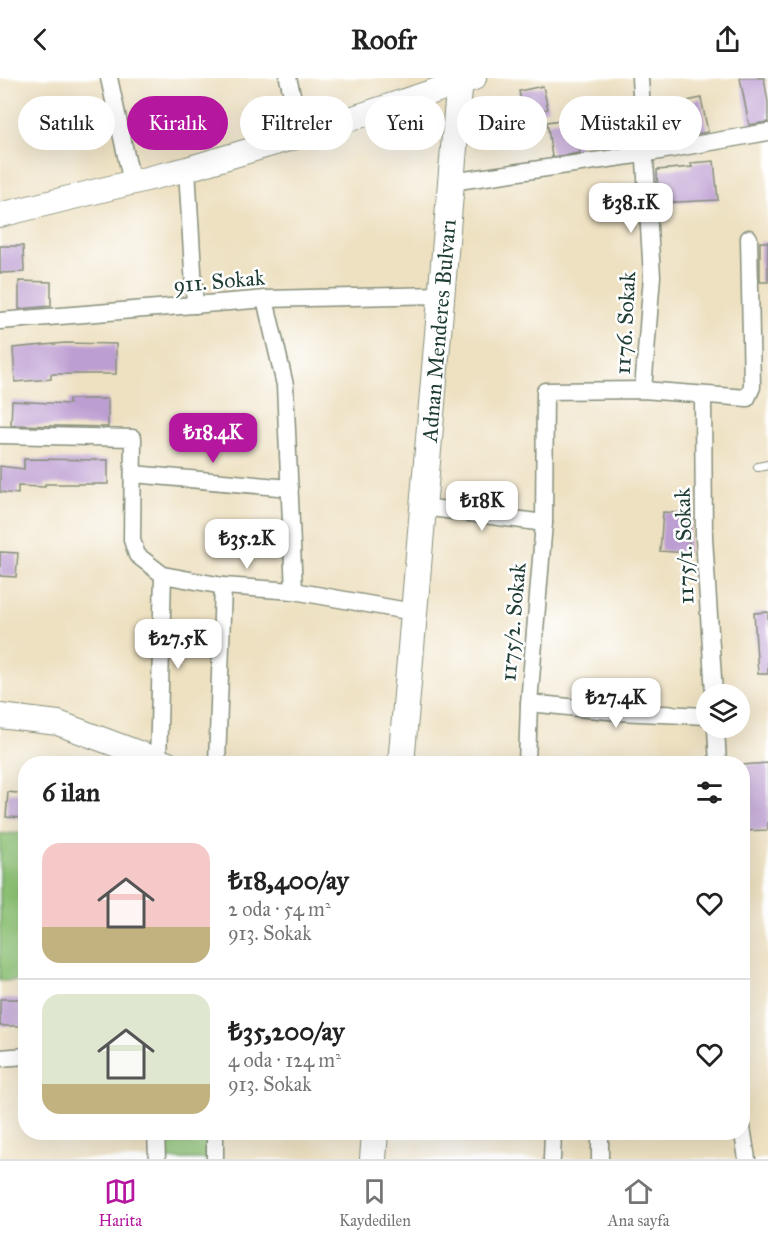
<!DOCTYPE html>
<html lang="tr">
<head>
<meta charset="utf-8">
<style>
	body { margin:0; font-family:"IM FELL Great Primer",serif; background:#f6f6f6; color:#222; height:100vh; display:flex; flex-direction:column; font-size:22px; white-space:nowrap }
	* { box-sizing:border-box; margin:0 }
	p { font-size:20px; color:#767676 }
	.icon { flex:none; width:33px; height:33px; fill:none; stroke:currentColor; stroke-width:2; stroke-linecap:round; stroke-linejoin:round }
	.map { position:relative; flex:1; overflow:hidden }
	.panel { position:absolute; left:18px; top:678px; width:732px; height:384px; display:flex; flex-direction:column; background:#fff; border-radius:24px; box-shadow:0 6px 24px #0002 }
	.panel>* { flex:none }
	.guide { position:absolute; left:18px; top:18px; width:732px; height:54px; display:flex; gap:12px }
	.fabs { position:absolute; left:696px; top:606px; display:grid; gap:12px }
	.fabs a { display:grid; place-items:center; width:54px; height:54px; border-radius:50%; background:#fff; box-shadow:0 6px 24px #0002; font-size:30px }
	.price { position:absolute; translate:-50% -51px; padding:0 14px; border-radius:12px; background:#fff; color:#222; font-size:20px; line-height:39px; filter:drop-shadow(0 2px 3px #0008) }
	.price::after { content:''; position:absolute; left:50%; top:36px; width:18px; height:14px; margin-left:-9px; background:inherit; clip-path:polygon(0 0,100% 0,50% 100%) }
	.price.active { background:#b5179e; color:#fff }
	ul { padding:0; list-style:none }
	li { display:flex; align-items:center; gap:18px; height:150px; padding:0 24px }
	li+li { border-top:2px solid #e0e0e0 }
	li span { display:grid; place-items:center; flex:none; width:168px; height:120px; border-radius:18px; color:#555 }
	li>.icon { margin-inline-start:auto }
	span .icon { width:72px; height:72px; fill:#fffc; stroke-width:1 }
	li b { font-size:26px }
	h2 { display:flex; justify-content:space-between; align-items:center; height:72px; padding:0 24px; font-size:26px }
	.chip { padding:0 21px; border-radius:27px; background:#fff; box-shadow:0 6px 24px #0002; font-size:21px; line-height:54px }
	.chip.active { background:#b5179e; color:#fff }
	header { display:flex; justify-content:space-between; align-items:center; height:78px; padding:0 24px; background:#fff; font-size:27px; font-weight:800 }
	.dock { display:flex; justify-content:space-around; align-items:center; height:84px; border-top:2px solid #e0e0e0; background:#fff; font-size:16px; color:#767676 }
	.dock a { display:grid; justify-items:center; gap:3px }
	.dock .active { color:#b5179e }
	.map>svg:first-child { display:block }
</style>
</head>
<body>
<header><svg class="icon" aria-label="back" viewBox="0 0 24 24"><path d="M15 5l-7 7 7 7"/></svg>Roofr<svg class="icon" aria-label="share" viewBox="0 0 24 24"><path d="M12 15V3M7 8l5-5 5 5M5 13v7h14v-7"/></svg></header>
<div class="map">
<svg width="768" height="1081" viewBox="0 0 768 1081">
	<rect width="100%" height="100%" fill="#fff"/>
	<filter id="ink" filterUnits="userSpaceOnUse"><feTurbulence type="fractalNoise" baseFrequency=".0167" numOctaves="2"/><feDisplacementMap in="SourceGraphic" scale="12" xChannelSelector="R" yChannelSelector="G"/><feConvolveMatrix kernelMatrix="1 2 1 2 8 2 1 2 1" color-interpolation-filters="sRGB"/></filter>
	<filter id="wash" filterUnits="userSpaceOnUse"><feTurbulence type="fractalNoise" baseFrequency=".008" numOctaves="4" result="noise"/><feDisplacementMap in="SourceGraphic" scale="24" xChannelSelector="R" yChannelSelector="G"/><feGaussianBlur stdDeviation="1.35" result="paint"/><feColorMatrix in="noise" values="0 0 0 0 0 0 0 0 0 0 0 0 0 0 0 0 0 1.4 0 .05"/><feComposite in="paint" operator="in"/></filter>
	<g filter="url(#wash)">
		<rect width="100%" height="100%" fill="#eee1c2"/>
		<g fill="#8fc476" stroke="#578055" stroke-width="1.5">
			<polygon points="25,755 25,902 0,903 0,756"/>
			<polygon points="162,1055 210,1055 211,1081 163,1081"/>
		</g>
		<g id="blocks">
			<g fill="#bd9ed2">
				<polygon points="740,0 764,0 768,24 768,44 749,47"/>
				<polygon points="543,8 548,31 524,36 519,13"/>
				<polygon points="701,20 708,54 685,58 679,25"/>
				<polygon points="575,40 580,75 552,79 547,44"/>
				<polygon points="714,83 718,122 658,125 657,92 692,89 691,85"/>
				<rect x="760" y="164" width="8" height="40"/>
				<polygon points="0,168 23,168 24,194 0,195"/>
				<polygon points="19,203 51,204 51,228 19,231"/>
				<polygon points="65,265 116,266 116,296 51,296 51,301 15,304 13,270"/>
				<polygon points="69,321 108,321 108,349 11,347 12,323 69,326"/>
				<polygon points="24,381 108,382 108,406 45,406 45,409 18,408 18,416 0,414 0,388 24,391"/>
				<polygon points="663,434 691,436 688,475 660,473"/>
				<polygon points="0,474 18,475 16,499 0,498"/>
				<polygon points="768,534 768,596 758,596 754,535"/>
				<polygon points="768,685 768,752 742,753 742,687"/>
				<polygon points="8,714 26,716 26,740 6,739"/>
				<rect x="0" y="921" width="26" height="27"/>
			</g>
		</g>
	</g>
	<g filter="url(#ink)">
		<use href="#blocks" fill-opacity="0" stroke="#868f7b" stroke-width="1.5"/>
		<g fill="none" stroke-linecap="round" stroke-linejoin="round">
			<g stroke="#868f7b" stroke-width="10">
				<polyline id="lane" points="758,389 768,387"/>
			</g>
			<g stroke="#868f7b" stroke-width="19">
				<g id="street">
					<polyline points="109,0 132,105"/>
					<polyline points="288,0 302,57"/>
					<polyline points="640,0 652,198 643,312"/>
					<polyline points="187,91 195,227"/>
					<polyline points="451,104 643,76 768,54"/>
					<polyline points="265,221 285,307 294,513"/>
					<polyline points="0,243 265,221 441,217"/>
					<polyline points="703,317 704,460 714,616"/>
					<polyline points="0,357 133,360 132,462 137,477 163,497 223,508 294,513 413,534"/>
					<polyline points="133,396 290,410"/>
					<polyline points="424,429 544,445"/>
					<polyline points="529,625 618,634 706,638"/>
					<polyline points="716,650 718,686"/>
					<polyline points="158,686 163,497"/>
					<polyline points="217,686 223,508"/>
					<polyline points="527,686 529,625 544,445 545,313 643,312 747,320 752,309 749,160"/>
					<polyline points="0,980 26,978"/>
					<polyline points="742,1049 747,1081"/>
					<polyline points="156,1054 157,1081"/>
					<polyline points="215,1054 215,1081"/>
					<polyline points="552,1081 553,1054"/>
					<polyline points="600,1081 600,1054"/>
				</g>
			</g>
			<g stroke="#868f7b" stroke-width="26">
				<g id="secondary">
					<polyline points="0,137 187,91 302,57 474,0"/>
					<polyline points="0,638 58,645 168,686"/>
				</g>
			</g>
			<g stroke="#868f7b" stroke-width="28">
				<g id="primary">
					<path id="s1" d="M401,686L460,0"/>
					<polyline points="373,1081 375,1054"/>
				</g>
			</g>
			<use href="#lane" stroke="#fff" stroke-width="8"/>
			<use href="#street" stroke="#fff" stroke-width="16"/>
			<use href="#secondary" stroke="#fff" stroke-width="24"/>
			<use href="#primary" stroke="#fff" stroke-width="26"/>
		</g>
	</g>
	<g text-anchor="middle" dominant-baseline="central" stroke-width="5" stroke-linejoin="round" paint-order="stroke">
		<g font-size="22" fill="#1f3d34" stroke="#fff">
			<text transform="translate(219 203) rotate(-5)">911. Sokak</text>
			<text transform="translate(625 245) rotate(-87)">1176. Sokak</text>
			<text stroke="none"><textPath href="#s1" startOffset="435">Adnan Menderes Bulvarı</textPath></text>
			<text transform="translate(684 468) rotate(-92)">1175/1. Sokak</text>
			<text transform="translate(513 544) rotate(-85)">1175/2. Sokak</text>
		</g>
	</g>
</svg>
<div class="fabs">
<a><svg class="icon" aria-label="layers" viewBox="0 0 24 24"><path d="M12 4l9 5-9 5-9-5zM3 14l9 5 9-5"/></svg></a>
</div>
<b class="price" style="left:631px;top:156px">₺38.1K</b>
<b class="price active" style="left:213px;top:386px">₺18.4K</b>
<b class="price" style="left:482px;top:454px">₺18K</b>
<b class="price" style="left:247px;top:492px">₺35.2K</b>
<b class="price" style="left:178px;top:592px">₺27.5K</b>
<b class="price" style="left:616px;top:651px">₺27.4K</b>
<div class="guide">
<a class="chip">Satılık</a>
<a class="chip active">Kiralık</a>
<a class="chip">Filtreler</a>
<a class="chip">Yeni</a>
<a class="chip">Daire</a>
<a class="chip">Müstakil ev</a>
</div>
<section class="panel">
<h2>6 ilan<svg class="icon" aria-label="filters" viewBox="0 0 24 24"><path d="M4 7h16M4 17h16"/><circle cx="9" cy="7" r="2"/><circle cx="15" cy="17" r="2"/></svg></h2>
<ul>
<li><span style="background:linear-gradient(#f6c9c9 70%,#c2b280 0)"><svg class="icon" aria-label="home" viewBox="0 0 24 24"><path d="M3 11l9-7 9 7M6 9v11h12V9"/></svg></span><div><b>₺18,400/ay</b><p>2 oda · 54 m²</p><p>913. Sokak</p></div><svg class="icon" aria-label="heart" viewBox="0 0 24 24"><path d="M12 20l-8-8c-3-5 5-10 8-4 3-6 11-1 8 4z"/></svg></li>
<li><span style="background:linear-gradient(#dfe7d0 75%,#c2b280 0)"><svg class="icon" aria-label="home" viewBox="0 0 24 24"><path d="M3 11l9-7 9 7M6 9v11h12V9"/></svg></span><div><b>₺35,200/ay</b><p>4 oda · 124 m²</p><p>913. Sokak</p></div><svg class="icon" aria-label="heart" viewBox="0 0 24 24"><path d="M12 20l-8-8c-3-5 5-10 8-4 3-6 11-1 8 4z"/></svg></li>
</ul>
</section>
</div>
<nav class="dock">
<a class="active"><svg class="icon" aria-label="map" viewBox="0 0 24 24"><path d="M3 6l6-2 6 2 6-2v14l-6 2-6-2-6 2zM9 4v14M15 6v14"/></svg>Harita</a>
<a><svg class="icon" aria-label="saved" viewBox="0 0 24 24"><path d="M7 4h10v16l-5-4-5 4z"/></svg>Kaydedilen</a>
<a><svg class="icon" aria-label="home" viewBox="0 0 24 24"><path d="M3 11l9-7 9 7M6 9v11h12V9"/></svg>Ana sayfa</a>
</nav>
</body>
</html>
